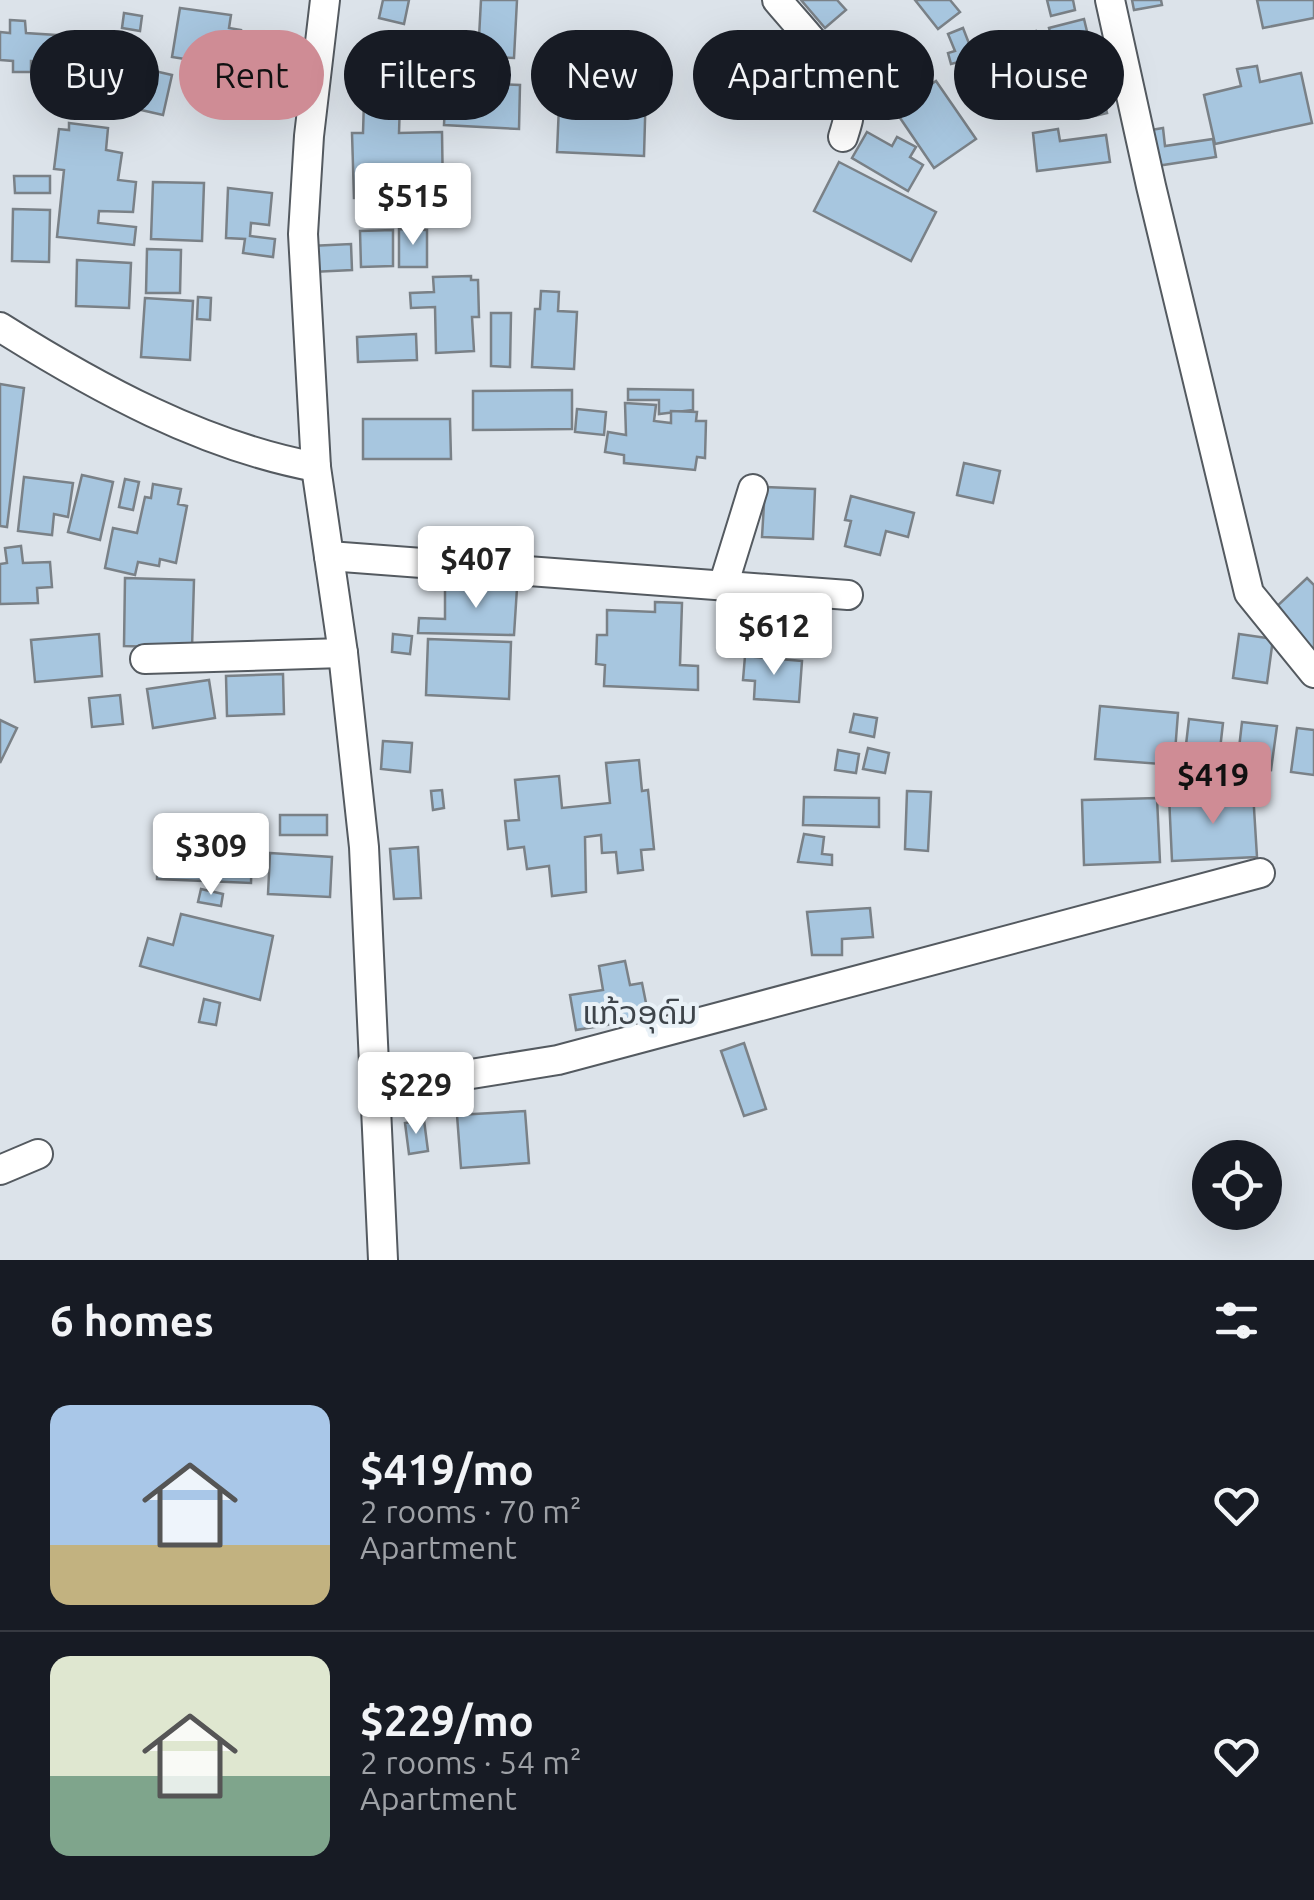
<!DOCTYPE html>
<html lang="en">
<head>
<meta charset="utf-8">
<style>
	body { margin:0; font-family:Ubuntu,"Noto Sans Lao",sans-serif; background:#20242c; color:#f1f3f6; height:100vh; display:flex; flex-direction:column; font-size:38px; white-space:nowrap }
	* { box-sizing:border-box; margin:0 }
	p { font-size:32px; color:#9ea1a6 }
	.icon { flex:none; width:55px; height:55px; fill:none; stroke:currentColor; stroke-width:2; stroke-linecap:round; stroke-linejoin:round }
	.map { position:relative; height:1260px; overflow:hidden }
	.side { display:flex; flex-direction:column; background:#171b24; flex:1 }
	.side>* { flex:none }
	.banner { position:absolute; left:30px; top:30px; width:1255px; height:90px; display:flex; gap:20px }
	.tools { position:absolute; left:1192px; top:1140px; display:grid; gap:20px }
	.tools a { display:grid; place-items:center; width:90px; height:90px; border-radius:50%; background:#171b24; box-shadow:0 10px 40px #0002; font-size:50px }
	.price { position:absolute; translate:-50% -85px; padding:0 22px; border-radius:10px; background:#fff; color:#222; font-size:32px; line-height:65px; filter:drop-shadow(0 2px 5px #0008) }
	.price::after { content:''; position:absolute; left:50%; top:60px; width:30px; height:22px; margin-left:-15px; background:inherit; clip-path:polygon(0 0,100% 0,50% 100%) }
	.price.selected { background:#cf8c95; color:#111 }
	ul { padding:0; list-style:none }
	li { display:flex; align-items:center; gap:30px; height:250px; padding:0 50px }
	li+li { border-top:2px solid #363941 }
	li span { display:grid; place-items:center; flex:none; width:280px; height:200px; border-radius:20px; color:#555 }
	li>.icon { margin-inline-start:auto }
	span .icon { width:120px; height:120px; fill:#fffc; stroke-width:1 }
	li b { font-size:42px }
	h2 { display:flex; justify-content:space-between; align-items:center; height:120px; padding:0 50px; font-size:42px }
	.pill { padding:0 35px; border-radius:45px; background:#171b24; box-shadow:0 10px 40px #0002; font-size:35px; line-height:90px }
	.pill.selected { background:#cf8c95; color:#111 }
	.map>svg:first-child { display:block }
</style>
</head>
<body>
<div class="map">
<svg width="1314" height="1260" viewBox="0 0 1314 1260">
	<rect width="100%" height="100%" fill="#dce3ea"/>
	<g fill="#a7c6df" stroke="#7a8187" stroke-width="2.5">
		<polygon points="383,0 409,0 404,24 379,18"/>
		<polygon points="481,0 517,0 514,58 478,56"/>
		<polygon points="801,0 837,0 846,10 825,28"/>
		<polygon points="915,0 950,0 960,12 938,29"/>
		<polygon points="1047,0 1073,0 1075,10 1051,16"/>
		<polygon points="1132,0 1161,0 1162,5 1134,10"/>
		<polygon points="1257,0 1314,0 1314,18 1263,28"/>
		<polygon points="180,8 231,15 229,28 241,30 239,52 225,50 223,65 172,57"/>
		<polygon points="124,13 142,16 140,31 122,28"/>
		<polygon points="1084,19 1091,48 1057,58 1049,28"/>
		<polygon points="10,20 25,21 26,33 56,35 56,62 31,61 31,72 13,72 13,61 0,60 0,32 10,33"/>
		<polygon points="963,28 970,46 1036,31 1043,60 982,74 978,57 951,64 948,53 955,51 948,34"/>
		<polygon points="107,51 132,55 125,97 100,93"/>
		<polygon points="1052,66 1057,92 1008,100 1004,74"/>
		<polygon points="1257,66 1260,82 1301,73 1312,123 1215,144 1204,95 1241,86 1237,69"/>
		<polygon points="137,67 172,75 163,115 128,107"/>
		<polygon points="365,68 401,70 399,133 442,132 443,196 354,198 352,133 363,133"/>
		<polygon points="205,71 272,85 267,107 201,93"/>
		<polygon points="936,81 976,139 934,168 894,109"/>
		<polygon points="446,82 520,85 519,129 444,125"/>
		<polygon points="560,82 646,86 644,156 557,152"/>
		<polygon points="1096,88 1101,89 1107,113 1090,117 1087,103 1062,109 1059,97"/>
		<polygon points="69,123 108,128 106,150 122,153 118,180 136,182 133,212 99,211 98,223 136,227 134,245 57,237 64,170 54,169 59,129 69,130"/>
		<polygon points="1163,128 1165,146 1213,139 1216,157 1150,167 1145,131"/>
		<polygon points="1058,129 1060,141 1106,135 1110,162 1037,171 1033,133"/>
		<polygon points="867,132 892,146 897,137 916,147 910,157 923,165 908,191 852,158"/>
		<polygon points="839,162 936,212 911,261 814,211"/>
		<polygon points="14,176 50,176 50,193 15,193"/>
		<polygon points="153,182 204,183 202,241 151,239"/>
		<polygon points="228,188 272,193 269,225 251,223 250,236 275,239 273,257 243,253 245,239 226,238"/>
		<polygon points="13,209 50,210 49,262 12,261"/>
		<polygon points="399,229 427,230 427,267 399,267"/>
		<polygon points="393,230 393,266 361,267 360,231"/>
		<polygon points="351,244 352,270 312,272 310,246"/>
		<polygon points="147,249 181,250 180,293 146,293"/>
		<polygon points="77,260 131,263 129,308 76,306"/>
		<polygon points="471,276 471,280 478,280 479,317 472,317 474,351 436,353 435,307 411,308 410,293 434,292 433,277"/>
		<polygon points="541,291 559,292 558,311 577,312 574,369 532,367 535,309 540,309"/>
		<polygon points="198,297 211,298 210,320 197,319"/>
		<polygon points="145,298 193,301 190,360 141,357"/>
		<polygon points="491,313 511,313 510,367 491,366"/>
		<polygon points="416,334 417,360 358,362 357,337"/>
		<polygon points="0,384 24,388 7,527 0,526"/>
		<polygon points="628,389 693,390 693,410 659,414 659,400 628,400"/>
		<polygon points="572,390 572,429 473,430 473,391"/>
		<polygon points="625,403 656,405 654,421 671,423 671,411 697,412 696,421 706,421 705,458 697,457 695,470 624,463 624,455 605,452 608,432 626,435"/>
		<polygon points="577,409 606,412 604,435 575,432"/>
		<polygon points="363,419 450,419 451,459 363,459"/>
		<polygon points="964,463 1000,471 993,503 957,495"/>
		<polygon points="82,475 113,482 100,540 68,532"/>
		<polygon points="24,477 73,483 68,517 54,514 52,535 18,531"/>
		<polygon points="125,479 139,482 133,510 119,507"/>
		<polygon points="153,484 181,489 178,504 187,506 176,563 160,559 159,566 138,562 135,575 105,568 113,528 137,533 145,497 151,498"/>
		<polygon points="765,487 815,489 813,539 762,537"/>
		<polygon points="851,496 914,513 908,537 886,531 880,555 845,546 851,521 845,520"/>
		<polygon points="21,546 23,563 50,562 52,587 37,588 38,603 0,604 0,564 7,563 5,548"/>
		<polygon points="125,578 194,580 192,648 124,646"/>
		<polygon points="1307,578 1314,585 1314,650 1275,608"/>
		<polygon points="481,579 500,580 500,588 517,588 514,635 418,633 419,618 445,619 445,588 481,588"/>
		<polygon points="655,602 682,603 680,665 698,666 698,690 604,686 605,665 596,664 597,635 607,635 607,610 655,612"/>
		<polygon points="99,634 102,676 35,682 31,640"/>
		<polygon points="393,634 412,636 410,654 392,652"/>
		<polygon points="1239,634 1273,639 1267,683 1233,678"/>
		<polygon points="428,639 511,642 509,699 426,695"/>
		<polygon points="745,656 802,661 799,702 754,699 755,681 743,680"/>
		<polygon points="283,674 284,714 227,716 226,676"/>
		<polygon points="209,680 215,718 153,728 147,689"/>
		<polygon points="120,695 123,724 92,727 89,698"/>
		<polygon points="1100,706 1178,713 1174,765 1095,759"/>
		<polygon points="854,714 877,718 874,737 850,732"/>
		<polygon points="1189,719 1223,723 1218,767 1184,762"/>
		<polygon points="0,720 17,728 0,763"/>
		<polygon points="1242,722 1277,726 1271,770 1237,766"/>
		<polygon points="1297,728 1314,730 1314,775 1291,772"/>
		<polygon points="383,741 412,743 410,772 381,769"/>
		<polygon points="868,748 889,753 885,773 863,769"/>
		<polygon points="838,750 859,754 856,773 835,770"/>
		<polygon points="639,760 642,791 648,790 654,849 641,850 643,870 618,873 616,852 602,853 601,835 585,837 586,892 552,896 549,866 527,869 524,847 508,849 505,821 519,820 515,780 559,776 562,808 610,803 606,763"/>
		<polygon points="442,790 444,808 433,810 431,791"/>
		<polygon points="907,791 931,792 928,851 905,849"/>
		<polygon points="1253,792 1257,857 1172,861 1169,796"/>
		<polygon points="804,797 879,798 879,827 803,825"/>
		<polygon points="1157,798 1160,862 1084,865 1082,800"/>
		<rect x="280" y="815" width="47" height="20"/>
		<polygon points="804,834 824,837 822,854 832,855 832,865 798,862"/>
		<polygon points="158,839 252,844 251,883 157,879"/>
		<polygon points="418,847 421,898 394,899 390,849"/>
		<polygon points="270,853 332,857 330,897 268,894"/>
		<polygon points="201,889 223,894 221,906 198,902"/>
		<polygon points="870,908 873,937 842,939 842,955 812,955 807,912"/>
		<polygon points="181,914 273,936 260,1000 140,966 148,938 173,945"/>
		<polygon points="625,961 630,985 642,983 649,1018 576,1030 570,995 603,990 599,966"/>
		<polygon points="204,999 220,1003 216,1025 199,1022"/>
		<polygon points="744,1043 766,1109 744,1116 721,1051"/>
		<polygon points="525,1111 529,1163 461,1168 457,1115"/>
		<polygon points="424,1120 428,1151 409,1154 405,1123"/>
	</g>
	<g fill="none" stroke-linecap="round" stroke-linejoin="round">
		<g stroke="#545a60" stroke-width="32">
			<g id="minor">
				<polyline points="325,0 309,136 303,234 316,467 343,653 364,847 383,1260"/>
				<path d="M777,0C799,27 844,70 849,106C850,117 846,127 843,137"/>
				<polyline points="1110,0 1151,186 1249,593 1314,673"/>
				<path d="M0,327C97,388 203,446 316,467"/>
				<polyline points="329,556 848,595"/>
				<polyline points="723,586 753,489"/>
				<polyline points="145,659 343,653"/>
				<polyline points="378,1089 558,1060 1260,873"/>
				<polyline points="0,1170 38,1154"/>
			</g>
		</g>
		<use href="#minor" stroke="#fff" stroke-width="28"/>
	</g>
	<g text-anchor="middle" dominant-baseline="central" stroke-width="8" stroke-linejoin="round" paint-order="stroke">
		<g font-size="32" fill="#3e444a" stroke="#e9f1f7">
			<text x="640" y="1012">ແກ້ວອຸດົມ</text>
		</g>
	</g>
</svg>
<div class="tools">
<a><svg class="icon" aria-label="locate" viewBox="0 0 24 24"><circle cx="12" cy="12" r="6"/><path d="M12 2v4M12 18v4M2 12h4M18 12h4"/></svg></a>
</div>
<b class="price" style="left:413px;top:248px">$515</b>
<b class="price" style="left:476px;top:611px">$407</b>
<b class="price" style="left:774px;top:678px">$612</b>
<b class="price selected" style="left:1213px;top:827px">$419</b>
<b class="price" style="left:211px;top:898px">$309</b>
<b class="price" style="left:416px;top:1137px">$229</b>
<div class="banner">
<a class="pill">Buy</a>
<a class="pill selected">Rent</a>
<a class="pill">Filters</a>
<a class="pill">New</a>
<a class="pill">Apartment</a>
<a class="pill">House</a>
</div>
</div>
<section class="side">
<h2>6 homes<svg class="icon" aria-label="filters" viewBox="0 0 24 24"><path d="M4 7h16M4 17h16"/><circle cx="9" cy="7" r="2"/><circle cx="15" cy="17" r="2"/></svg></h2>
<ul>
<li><span style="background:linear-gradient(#a9c7e8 70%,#c2b280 0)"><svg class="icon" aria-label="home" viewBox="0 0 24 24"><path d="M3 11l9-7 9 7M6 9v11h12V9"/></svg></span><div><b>$419/mo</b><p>2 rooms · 70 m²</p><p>Apartment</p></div><svg class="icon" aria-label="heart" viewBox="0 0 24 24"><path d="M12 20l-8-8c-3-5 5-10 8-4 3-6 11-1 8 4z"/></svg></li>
<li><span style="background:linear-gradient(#dfe7d0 60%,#7fa58c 0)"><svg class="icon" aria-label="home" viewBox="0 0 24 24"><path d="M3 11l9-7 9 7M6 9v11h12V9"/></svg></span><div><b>$229/mo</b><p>2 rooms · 54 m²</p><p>Apartment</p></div><svg class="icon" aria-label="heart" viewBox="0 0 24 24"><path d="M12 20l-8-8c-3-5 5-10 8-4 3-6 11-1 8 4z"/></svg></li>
</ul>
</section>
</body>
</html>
